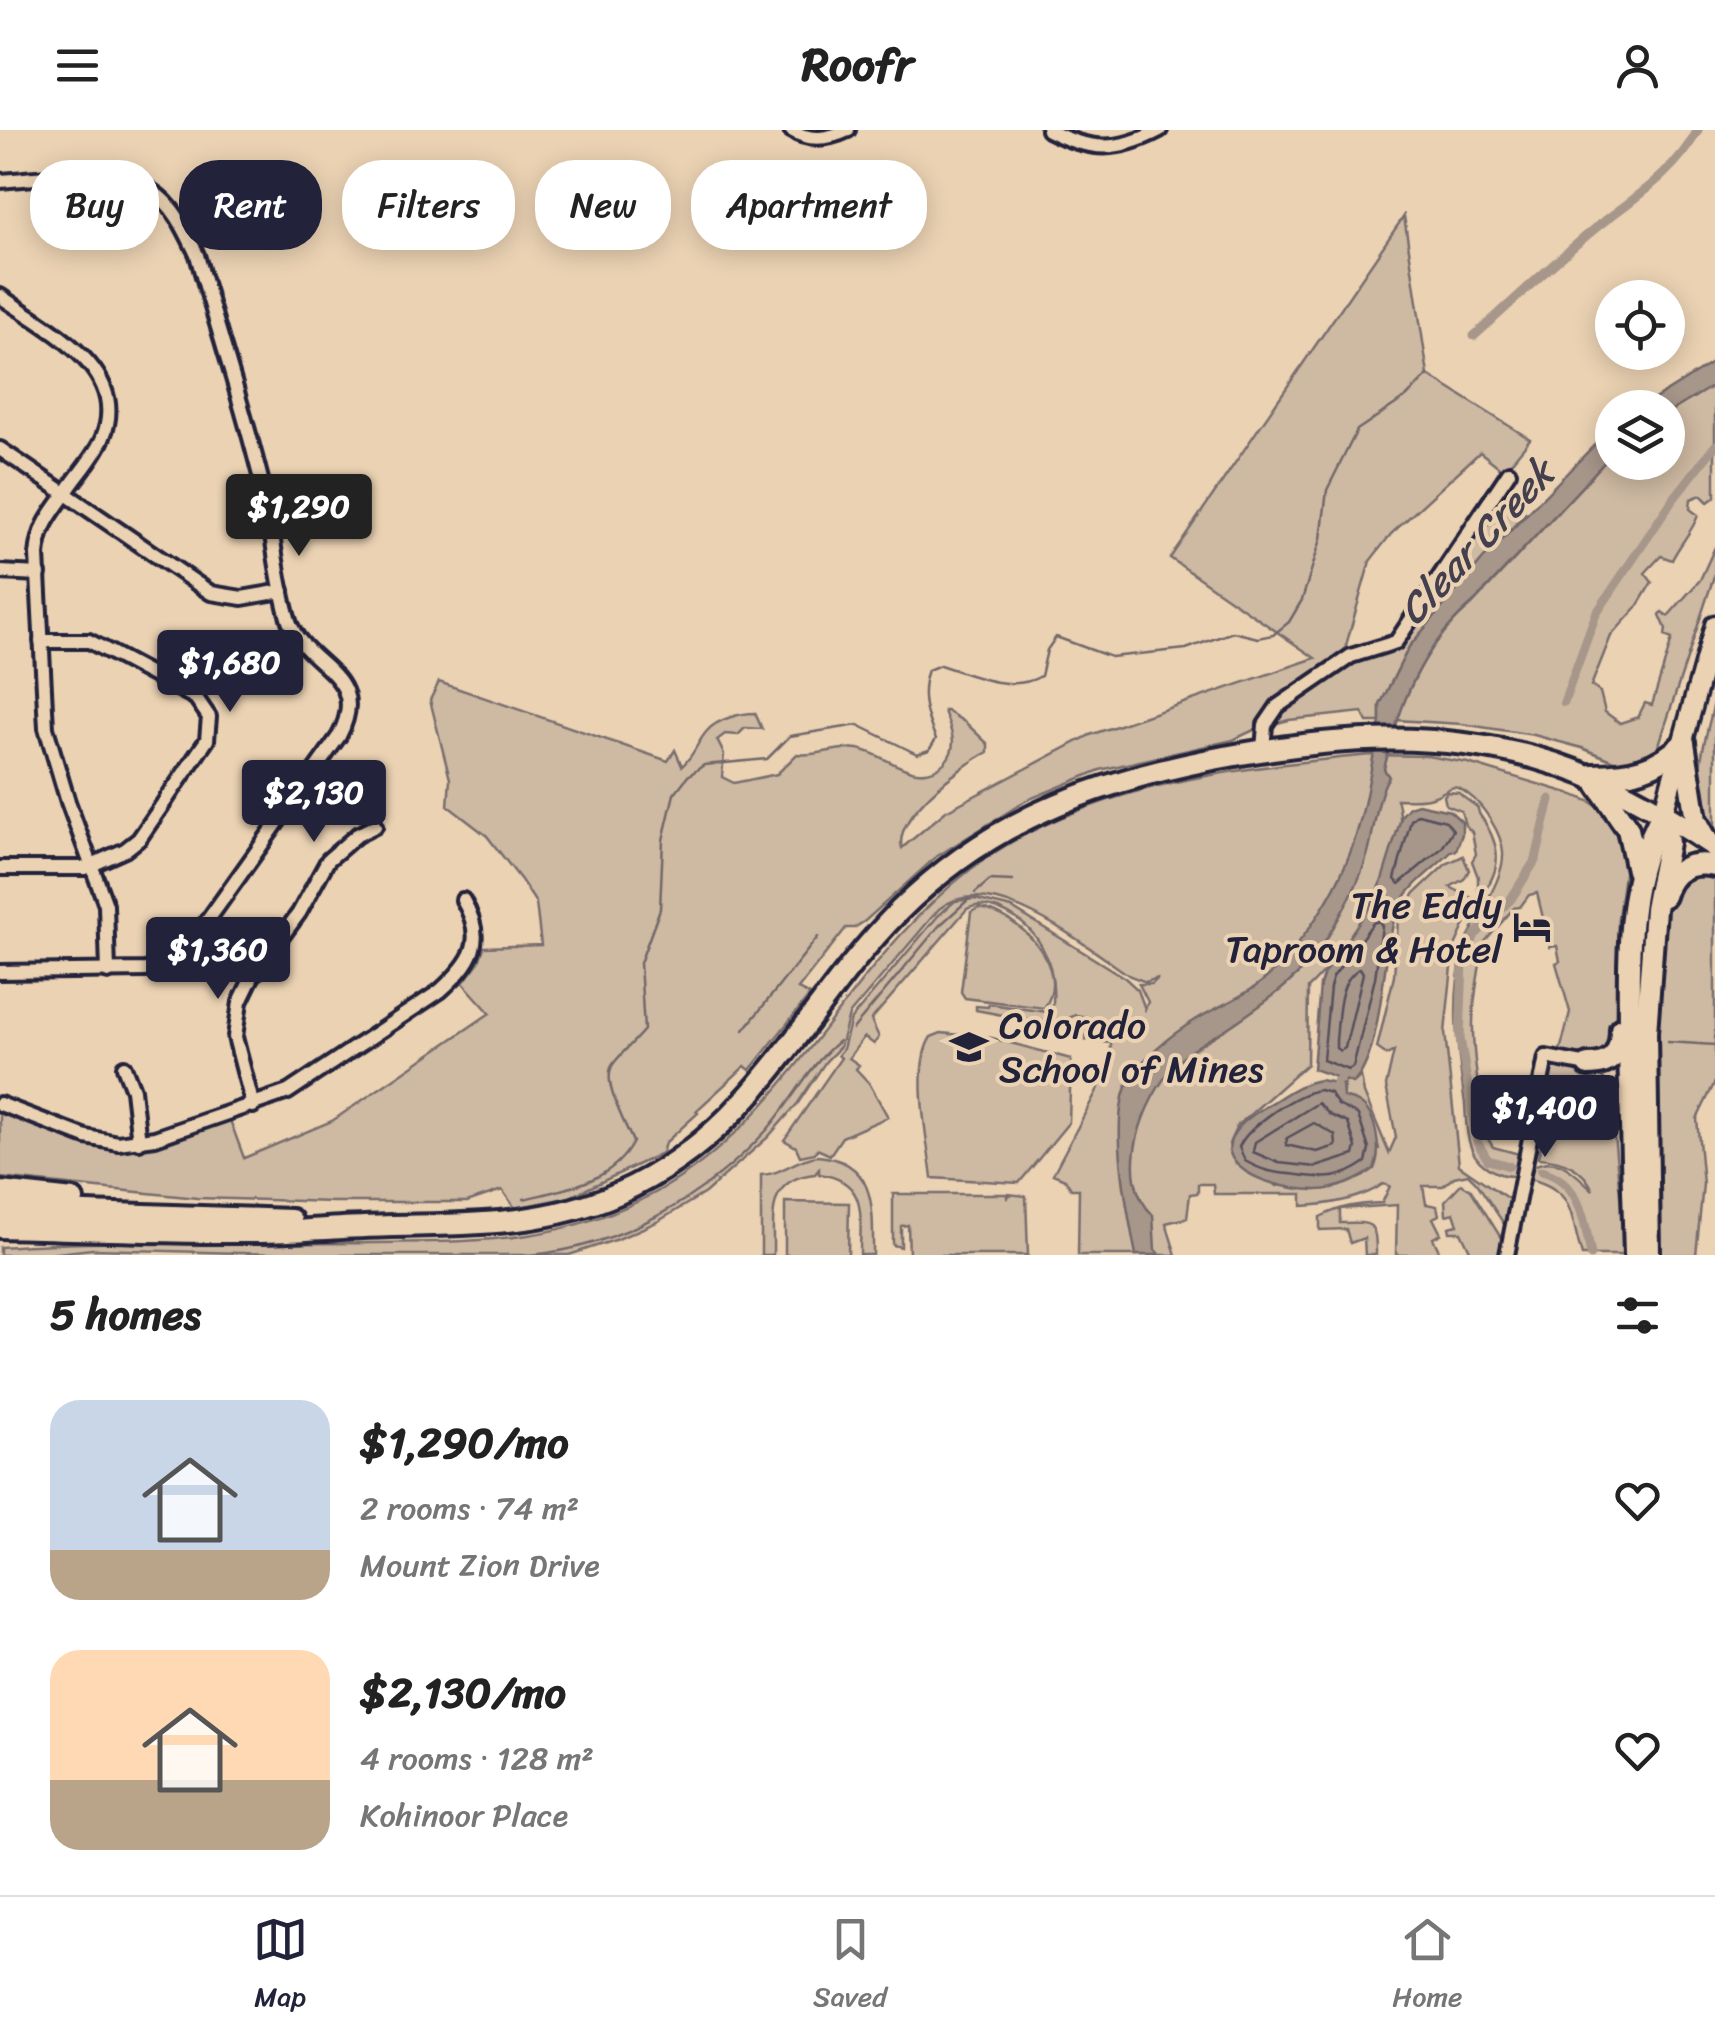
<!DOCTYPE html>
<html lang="en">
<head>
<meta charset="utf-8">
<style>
	body { margin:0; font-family:Sriracha,sans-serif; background:#f6f6f6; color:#222; height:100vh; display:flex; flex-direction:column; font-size:38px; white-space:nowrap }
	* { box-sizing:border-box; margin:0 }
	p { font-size:32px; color:#767676 }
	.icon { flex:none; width:55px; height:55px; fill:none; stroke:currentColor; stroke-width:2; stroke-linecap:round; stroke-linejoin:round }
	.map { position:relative; height:1125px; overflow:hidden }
	.panel { display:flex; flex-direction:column; background:#fff; flex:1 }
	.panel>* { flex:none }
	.guide { position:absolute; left:30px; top:30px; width:1000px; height:90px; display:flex; gap:20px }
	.buttons { position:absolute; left:1595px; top:150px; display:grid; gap:20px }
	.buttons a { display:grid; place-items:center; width:90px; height:90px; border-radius:50%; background:#fff; box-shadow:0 5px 25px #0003; font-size:50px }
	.price { position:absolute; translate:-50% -85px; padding:0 22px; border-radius:10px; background:#22223b; color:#fff; font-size:32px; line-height:65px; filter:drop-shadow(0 2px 5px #0008) }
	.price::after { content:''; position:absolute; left:50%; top:60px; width:30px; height:22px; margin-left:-15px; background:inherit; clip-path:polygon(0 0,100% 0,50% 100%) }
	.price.selected { background:#222; color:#fff }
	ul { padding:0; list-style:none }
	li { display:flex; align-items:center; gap:30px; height:250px; padding:0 50px }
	li span { display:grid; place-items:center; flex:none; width:280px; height:200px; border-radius:30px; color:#555 }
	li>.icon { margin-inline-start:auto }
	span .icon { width:120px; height:120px; fill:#fffc; stroke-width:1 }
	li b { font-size:42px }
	h2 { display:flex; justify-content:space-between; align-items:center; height:120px; padding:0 50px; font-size:42px }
	.chip { padding:0 35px; border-radius:40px; background:#fff; box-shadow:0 5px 25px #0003; font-size:35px; line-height:90px }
	.chip.selected { background:#22223b; color:#fff }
	header { display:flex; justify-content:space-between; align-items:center; height:130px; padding:0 50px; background:#fff; font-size:45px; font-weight:700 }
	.tabs { display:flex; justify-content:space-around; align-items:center; height:140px; border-top:2px solid #e0e0e0; background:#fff; font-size:28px; color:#767676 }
	.tabs a { display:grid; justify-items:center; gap:5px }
	.tabs .selected { color:#22223b }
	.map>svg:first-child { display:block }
</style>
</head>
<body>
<header><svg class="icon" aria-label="menu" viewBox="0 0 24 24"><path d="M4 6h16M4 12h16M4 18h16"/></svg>Roofr<svg class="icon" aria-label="person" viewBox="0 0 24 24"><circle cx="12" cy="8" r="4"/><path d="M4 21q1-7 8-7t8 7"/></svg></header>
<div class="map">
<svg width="1715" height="1125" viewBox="0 0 1715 1125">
	<rect width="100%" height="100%" fill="#ebd2b3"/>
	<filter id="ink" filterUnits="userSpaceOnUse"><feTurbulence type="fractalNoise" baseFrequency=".01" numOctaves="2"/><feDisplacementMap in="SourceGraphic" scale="20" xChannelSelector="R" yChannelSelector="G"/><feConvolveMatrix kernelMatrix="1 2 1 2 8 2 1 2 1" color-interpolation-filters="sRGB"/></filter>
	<g filter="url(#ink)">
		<g fill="#ceb9a2" stroke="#786e6e" stroke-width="2.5">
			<path d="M1404,86L1428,245L1530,309L1504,341L1480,322L1391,404L1370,431L1345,519L1358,529L1397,517L1460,428L1509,370L1525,383L1409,517L1380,575V592H1367L1362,582L1289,590L1258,598L1233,610L1100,640L1027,670L936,727L865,791L854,798H846L798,859L810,865L750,940L745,936L696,981L698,983L665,1013L662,1023L570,1067L515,1078L502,1060L467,1072H334L197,1068L0,1048V978L124,1018L161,1013L230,990L244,1028L332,991L490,883L463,853L479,832L484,817L541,815L536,773L521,750L487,706L448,676L450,649L430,570L439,552L668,631L675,620L682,636C694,626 697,612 707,601C717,589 741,583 755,583L762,599L745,598L738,605L725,604L717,610L724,624L722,647L734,653L777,644L797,624C818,627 836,616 858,619C886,623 918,660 945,632C960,616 950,598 944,581H947L966,593L988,614V622C962,635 893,687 902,718L946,681L1090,605L1315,528L1170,428Z"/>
			<path d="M1715,254V367L1708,372L1701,365L1691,369L1690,379L1698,385C1694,399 1679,415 1672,430L1661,426L1645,443L1652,452L1637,477L1611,506L1591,556L1600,562L1605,582L1620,593L1638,587L1645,573L1652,575L1672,509L1665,506L1666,499L1660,485L1662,482L1668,486L1700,450L1715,417V443L1654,630L1626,636L1582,618L1534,605L1462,594L1396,590C1416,543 1432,507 1472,475L1612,324V332H1668V283Z"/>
			<path d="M1715,568V694C1683,666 1708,604 1715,568Z"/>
			<path d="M1370,625L1427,626L1468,633L1568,663L1589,671L1607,683L1619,698L1626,729L1618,788L1615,918L1595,931L1559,925L1570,882L1556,833L1560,831L1557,816L1550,817L1537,763L1529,765L1520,777L1514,778L1483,814C1480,840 1472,870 1473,900C1473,934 1481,970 1485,1004L1493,1017L1519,1024L1515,1046C1499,1047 1479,1036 1472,1020C1466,1006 1466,989 1465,974C1458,924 1450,872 1463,822C1471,792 1505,751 1503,723C1502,703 1483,675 1468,664C1450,651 1451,660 1435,666C1424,671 1408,669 1397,669C1415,723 1347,821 1308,858L1307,934L1237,996L1229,1014L1277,1056L1290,1054L1315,1060L1335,1058L1364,1046L1379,1019L1371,989L1342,967L1345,950L1353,953L1361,946L1364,963L1389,1023L1396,1007L1386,956L1394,921L1387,925L1377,918L1394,846L1398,790L1415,763L1446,734L1463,726L1469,740L1464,749L1450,757L1476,770L1454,818L1445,902L1459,1035L1510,1070L1504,1094L1477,1053L1468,1044L1454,1047L1443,1056H1423L1426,1074L1437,1076L1439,1085L1433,1088L1441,1104L1433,1108L1441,1125H1396L1397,1075L1340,1079V1093C1373,1092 1376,1091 1376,1125H1365L1364,1108L1350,1113L1346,1099L1320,1100V1087C1342,1076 1358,1074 1382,1073L1390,1056L1383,1054C1363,1069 1327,1075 1302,1076V1064H1214L1213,1054H1198V1063L1190,1064L1187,1088L1166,1093L1176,1125H1078L1079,1059H1071L1065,1049L1053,1044L1110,936L1111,913L1086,910L1088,887L1075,885C1057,899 999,884 976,880V876L988,877L989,874L1047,882L1053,873C1056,831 1038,795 998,779C986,775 979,774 967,779L871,890L879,907L874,914L864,907L849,928L859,935L856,939L869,953L888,987L842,1007L830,1025L817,1019L815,1023L800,1026L796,1017L784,1010L841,928L838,925L843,919L851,889L938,786L955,771L975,769L1012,778L1125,848L1138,860L1145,879L1148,872L1139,854H1152L1158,848L1146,852L1130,846C1085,816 991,737 939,779L849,885L840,917L826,931L798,973L768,1007L705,1063L657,1092L618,1109L569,1125H316L92,1119L40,1125H0V1117C123,1108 248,1115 371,1113C471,1111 550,1115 643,1069C741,1021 799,930 865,847C904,798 951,748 1005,716C1114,651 1247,637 1370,625Z"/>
			<path d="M1447,662L1459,663C1464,669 1472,672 1477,677C1479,679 1478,683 1480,685C1498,711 1505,734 1483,763L1478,760V747L1472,731L1476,724L1472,702L1465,695L1461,681L1446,675L1444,666Z"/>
			<path d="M1715,742V952L1697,989L1703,1054L1696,1125H1657C1656,1063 1656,1001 1657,938C1657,877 1649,804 1677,747Z"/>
			<path d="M979,778C1018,783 1073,838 1044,878L965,868L961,862L971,782Z"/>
			<path d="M941,903L992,908L1071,929L1069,992L1019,1053L932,1048C928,1013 911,937 931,907Z"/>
			<path d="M1554,937L1602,947L1609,955L1626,1125H1582C1569,1085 1576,1061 1530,1049L1532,1037C1558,1022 1576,1045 1593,1060C1583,1038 1562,1029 1538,1028L1553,956L1545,949Z"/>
			<path d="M818,1026C877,1031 873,1079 873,1125H860C860,1086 869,1051 819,1044V1039L815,1044C765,1049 774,1087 773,1125H761V1045C781,1045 796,1028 818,1026Z"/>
			<polygon points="1461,1054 1471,1060 1503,1111 1501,1125 1472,1125 1461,1102 1450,1102 1449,1097 1458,1095 1454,1083 1446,1085 1445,1071"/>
			<polygon points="893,1064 1007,1064 1007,1069 1009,1064 1026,1066 1028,1125 909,1125 908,1095 901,1096 901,1117 893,1115"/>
			<polygon points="785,1072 849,1073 848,1125 785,1125"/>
		</g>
		<g fill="#a7968a" stroke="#72686a" stroke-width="2.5">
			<polygon points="1715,231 1715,254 1711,257 1668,283 1668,278 1642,277"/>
			<path d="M1612,297V324L1472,474C1420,519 1400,573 1384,639L1389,647C1378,660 1373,708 1367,726C1359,754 1342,783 1327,808C1303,847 1269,870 1232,895C1213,908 1192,917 1176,934C1143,969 1113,1047 1153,1085L1155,1120L1160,1125H1136C1128,1085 1108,987 1129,951C1144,926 1172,904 1197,889C1233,868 1255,864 1284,830C1308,803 1332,767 1346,733C1365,690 1370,638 1380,592V575L1409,517L1483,429Z"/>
			<path d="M1418,674L1450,681L1462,692V704L1456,721H1452C1434,740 1409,754 1398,779C1381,819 1384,925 1353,953L1313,939L1320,855L1324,843L1377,766L1402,685L1409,677Z"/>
			<path d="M1320,950L1342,954L1343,967C1348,969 1353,969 1358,972C1377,982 1382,1021 1374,1039C1359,1050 1336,1060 1316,1060C1261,1059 1183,1026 1265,977C1284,966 1299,953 1320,950Z"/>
		</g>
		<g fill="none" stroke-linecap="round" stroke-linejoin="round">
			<g stroke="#57505b" stroke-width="2.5">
				<polygon points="1418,684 1446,691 1453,700 1442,718 1399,754 1395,749 1411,690"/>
				<polygon points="1379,791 1382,796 1375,848 1353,937 1348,940 1323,930 1330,857 1333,847 1373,793"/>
				<path d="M1360,838L1363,843L1345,918L1340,921L1336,918V910C1339,885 1337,851 1360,838Z"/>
				<path d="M1320,960L1330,963L1338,975L1358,985L1369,1019L1366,1032C1336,1053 1322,1048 1290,1044C1273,1043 1261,1040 1245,1031L1239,1017C1248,996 1298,962 1320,960Z"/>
				<polygon points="1318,973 1330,985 1348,993 1356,1017 1354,1025 1316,1037 1279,1033 1253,1022 1255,1012"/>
				<polygon points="1314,993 1335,1005 1336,1016 1317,1022 1286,1015 1287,1008"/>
			</g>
			<g stroke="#72686a" stroke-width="2.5">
				<polyline points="975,763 990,750 1013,751"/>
				<polyline points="853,899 939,796 969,769"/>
				<polyline points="744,900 818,807"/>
				<polyline points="1668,912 1715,915"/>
				<path d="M524,1069C564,1059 612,1053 633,1012C626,995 602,953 612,936C615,929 636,910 644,900L640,833L660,779L663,710L674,664L688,646L704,635L767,629L790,606L858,595L917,624L929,620L936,609C926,586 919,565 928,540L940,535C970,544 1011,564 1041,546L1047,520L1056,507L1111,527L1186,519L1233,502L1258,508L1273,505L1289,492L1302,470L1321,409L1327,360L1357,300L1406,267L1428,245"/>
				<path d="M529,1125C620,1118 705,1067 766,1001C792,972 809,935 839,911"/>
			</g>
			<g stroke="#a7968a" stroke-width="9">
				<path d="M1474,206C1515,170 1555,131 1597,97C1636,66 1673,45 1698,0"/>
				<polyline points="1564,572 1596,484 1672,371 1715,316"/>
				<polyline points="1336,952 1341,948"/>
				<polyline points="1509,1036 1488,1030 1477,1012 1460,908 1463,832 1475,805 1511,769 1536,729 1550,669"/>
				<path d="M1541,1041C1581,1051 1584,1090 1591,1125"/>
			</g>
			<g stroke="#22223b" stroke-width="20">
				<g id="minor">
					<path d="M791,0C810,12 829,9 848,0"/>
					<path d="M1048,0C1091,22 1118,22 1160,0"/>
					<path d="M0,51C43,48 114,37 153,62C175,76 186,102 197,125C219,204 245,282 264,362C274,404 276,450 289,491C305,538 372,543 339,606L183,825L146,840L0,842"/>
					<path d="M0,166C45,198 131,239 103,307C96,325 80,342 69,358C52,384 40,393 37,425L46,598L68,672L106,775L108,842"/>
					<polyline points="0,319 211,463 242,468 282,461"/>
					<polyline points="0,442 39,444"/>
					<polyline points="1263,620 1265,595 1278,576 1351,526 1396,512 1509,342"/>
					<polyline points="0,738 85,738 125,720 139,709 207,610 209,587 196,568 89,511 41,511"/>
					<polyline points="124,937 133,960 139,1012"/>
					<path d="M0,974L86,1007L118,1013L155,1008L288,962L440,861C472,832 487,811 463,770"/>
					<polyline points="253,976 235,907 240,872 252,847 299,783 328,730 357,705 375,696"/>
					<polyline points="1507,1125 1546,927 1588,935"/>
				</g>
			</g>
			<g stroke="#22223b" stroke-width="25">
				<polyline id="major" points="1663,683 1715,495"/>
			</g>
			<g stroke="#22223b" stroke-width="28">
				<g id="highway">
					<polyline points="1684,613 1696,690 1707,710"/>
					<path d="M1592,645C1630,645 1656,640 1684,613"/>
					<polyline points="1595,651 1628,699 1637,740"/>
					<path d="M1664,766C1671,741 1689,730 1715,736"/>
					<path d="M1588,935C1613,935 1621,922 1621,899"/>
					<polyline points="0,1062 73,1070"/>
					<polyline points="0,1080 291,1090"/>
					<path d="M0,1097C86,1099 173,1103 259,1102C294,1102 329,1098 364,1097C452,1093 536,1100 619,1063C756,1002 800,881 899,781C996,684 1109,647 1241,624C1341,607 1436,601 1536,628C1601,646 1659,679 1715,717"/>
					<path d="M1635,1125C1633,1053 1630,981 1629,909C1629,833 1624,751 1663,683"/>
					<polyline points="1649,1125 1646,903 1655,779 1668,713 1663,683"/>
				</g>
			</g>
			<use href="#minor" stroke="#ebd2b3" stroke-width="12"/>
			<use href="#major" stroke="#ebd2b3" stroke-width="18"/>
			<use href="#highway" stroke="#ebd2b3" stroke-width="20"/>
		</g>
	</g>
	<defs>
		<g id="hotel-bare" transform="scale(3)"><path d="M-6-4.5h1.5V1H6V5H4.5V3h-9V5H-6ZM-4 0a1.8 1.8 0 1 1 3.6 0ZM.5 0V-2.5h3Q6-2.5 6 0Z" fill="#22223b" stroke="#ebd2b3" stroke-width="2.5" paint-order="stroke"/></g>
		<g id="university-bare" transform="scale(3)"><path d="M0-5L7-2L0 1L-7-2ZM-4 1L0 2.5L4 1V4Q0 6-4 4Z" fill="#22223b" stroke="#ebd2b3" stroke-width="2.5" paint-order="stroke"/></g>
	</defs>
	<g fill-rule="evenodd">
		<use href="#hotel-bare" x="1532" y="797"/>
		<use href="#university-bare" x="969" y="917"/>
	</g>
	<g text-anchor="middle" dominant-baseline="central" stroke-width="8" stroke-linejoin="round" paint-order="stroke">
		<g font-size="38" fill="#22223b" stroke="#ebd2b3" text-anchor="end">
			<text x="1502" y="775">The Eddy<tspan x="1502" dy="44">Taproom &amp; Hotel</tspan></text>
			<text x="999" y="895" text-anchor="start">Colorado<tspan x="999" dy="44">School of Mines</tspan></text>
		</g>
		<g font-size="40" font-style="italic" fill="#433f4f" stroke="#ebd2b3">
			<text transform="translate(1476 412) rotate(-47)">Clear Creek</text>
		</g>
	</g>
</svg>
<div class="buttons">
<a><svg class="icon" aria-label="locate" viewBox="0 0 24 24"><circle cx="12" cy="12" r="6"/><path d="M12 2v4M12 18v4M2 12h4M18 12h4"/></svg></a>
<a><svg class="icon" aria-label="layers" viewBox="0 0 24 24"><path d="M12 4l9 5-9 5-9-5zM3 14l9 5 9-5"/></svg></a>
</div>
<b class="price selected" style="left:299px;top:429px">$1,290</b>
<b class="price" style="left:230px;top:585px">$1,680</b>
<b class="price" style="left:314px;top:715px">$2,130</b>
<b class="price" style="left:218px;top:872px">$1,360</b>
<b class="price" style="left:1545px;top:1030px">$1,400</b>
<div class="guide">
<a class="chip">Buy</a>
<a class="chip selected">Rent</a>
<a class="chip">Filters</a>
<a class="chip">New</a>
<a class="chip">Apartment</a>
</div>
</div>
<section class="panel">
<h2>5 homes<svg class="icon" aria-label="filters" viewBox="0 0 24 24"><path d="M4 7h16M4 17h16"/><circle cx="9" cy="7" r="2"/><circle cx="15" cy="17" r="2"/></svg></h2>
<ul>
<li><span style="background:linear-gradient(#c9d6e8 75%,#b9a48a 0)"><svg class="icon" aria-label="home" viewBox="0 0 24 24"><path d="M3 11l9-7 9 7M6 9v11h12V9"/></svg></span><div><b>$1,290/mo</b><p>2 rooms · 74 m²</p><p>Mount Zion Drive</p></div><svg class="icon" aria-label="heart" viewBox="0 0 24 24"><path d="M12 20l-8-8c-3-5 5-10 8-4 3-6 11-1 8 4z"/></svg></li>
<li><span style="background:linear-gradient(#ffd9b3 65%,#b9a48a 0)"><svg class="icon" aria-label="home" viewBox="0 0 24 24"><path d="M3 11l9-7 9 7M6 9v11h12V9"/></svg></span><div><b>$2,130/mo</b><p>4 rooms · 128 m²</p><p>Kohinoor Place</p></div><svg class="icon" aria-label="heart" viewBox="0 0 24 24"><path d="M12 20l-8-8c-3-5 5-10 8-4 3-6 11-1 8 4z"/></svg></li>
</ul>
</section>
<nav class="tabs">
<a class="selected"><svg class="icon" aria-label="map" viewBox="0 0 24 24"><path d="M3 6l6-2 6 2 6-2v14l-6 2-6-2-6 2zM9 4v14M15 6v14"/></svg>Map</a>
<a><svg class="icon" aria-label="saved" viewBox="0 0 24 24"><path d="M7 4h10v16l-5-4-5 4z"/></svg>Saved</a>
<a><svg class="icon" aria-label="home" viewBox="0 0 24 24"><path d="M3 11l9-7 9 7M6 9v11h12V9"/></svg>Home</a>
</nav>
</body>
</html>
